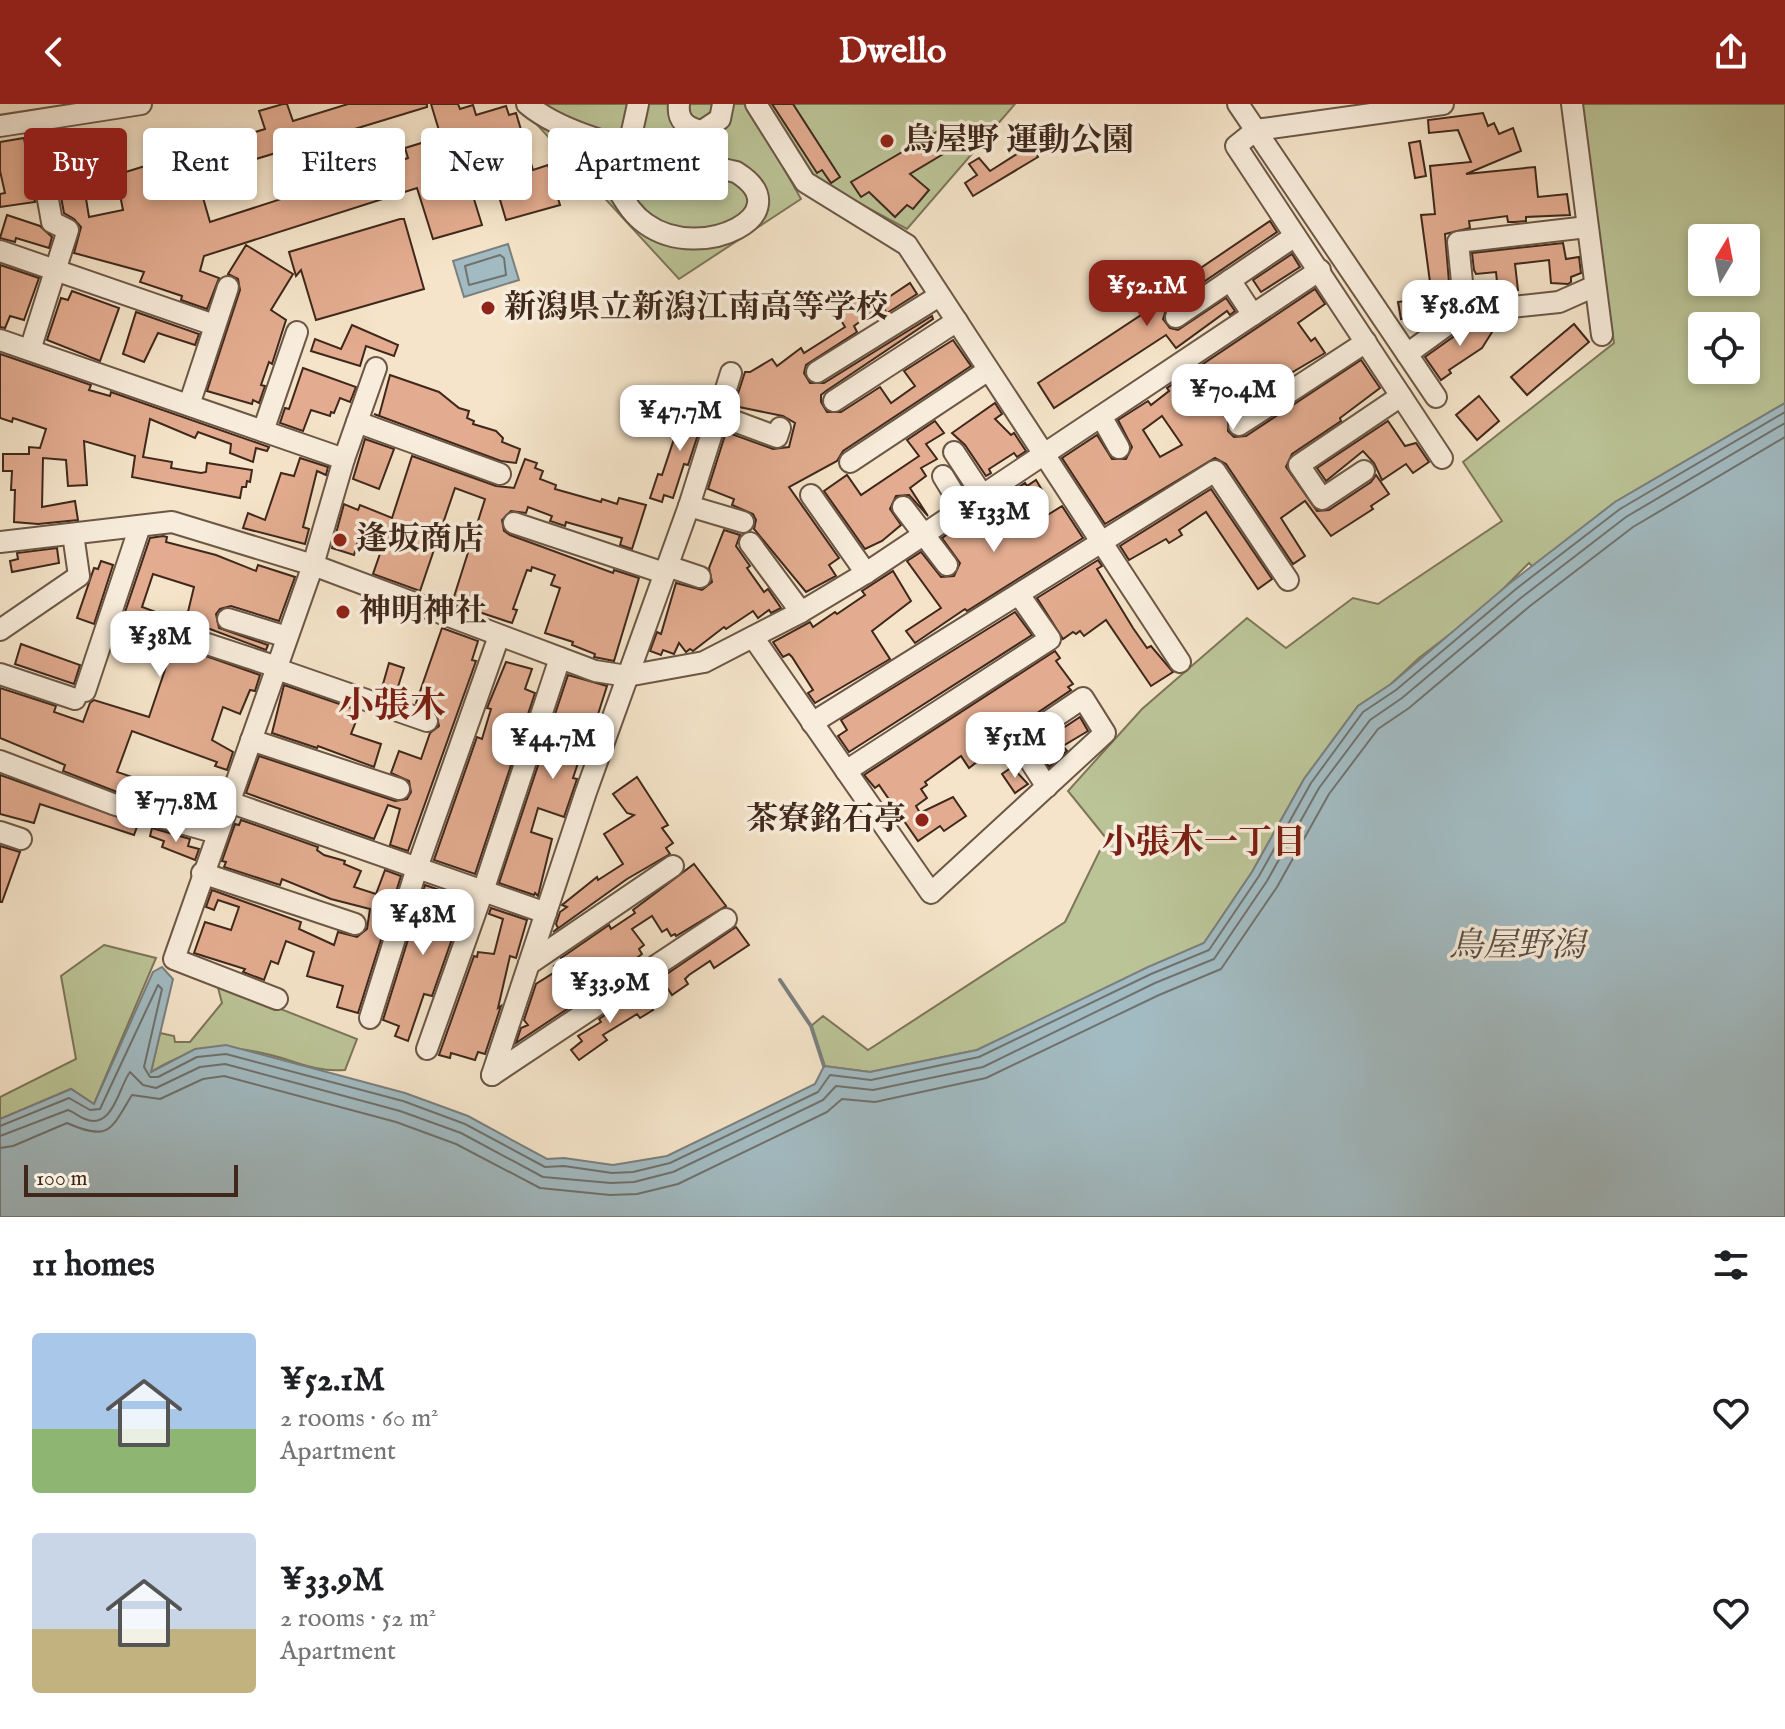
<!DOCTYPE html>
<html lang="en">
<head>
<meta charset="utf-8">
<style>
	body { margin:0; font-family:"IM FELL English","Noto Serif JP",serif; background:#f2f2f2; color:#202124; height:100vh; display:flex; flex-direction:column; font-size:30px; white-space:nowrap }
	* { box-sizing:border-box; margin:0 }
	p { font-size:26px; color:#757577 }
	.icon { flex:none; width:44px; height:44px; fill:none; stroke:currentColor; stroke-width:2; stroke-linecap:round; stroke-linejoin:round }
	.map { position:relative; height:1113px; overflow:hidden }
	.details { display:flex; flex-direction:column; background:#fff; flex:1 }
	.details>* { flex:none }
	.banner { position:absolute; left:24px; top:24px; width:800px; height:72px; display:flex; gap:16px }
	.needle { width:52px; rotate:10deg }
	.tools { position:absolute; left:1688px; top:120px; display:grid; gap:16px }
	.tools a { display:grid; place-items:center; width:72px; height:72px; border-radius:8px; background:#fff; box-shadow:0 4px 12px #0003; font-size:40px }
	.scale { position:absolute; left:24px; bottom:20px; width:214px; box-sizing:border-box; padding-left:8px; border:4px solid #3f281b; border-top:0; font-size:22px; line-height:28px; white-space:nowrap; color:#3f281b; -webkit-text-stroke:6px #f8eddc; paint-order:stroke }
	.price { position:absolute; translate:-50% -68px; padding:0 18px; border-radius:16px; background:#fff; color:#222; font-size:26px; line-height:52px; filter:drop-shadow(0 2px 4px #0008) }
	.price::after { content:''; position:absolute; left:50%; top:48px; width:24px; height:18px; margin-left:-12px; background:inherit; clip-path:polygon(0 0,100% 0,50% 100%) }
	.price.on { background:#8f2418; color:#fff }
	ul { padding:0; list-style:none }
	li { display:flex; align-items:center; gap:24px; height:200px; padding:0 32px }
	li span { display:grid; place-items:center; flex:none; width:224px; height:160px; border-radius:8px; color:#555 }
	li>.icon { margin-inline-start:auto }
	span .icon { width:96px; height:96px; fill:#fffc; stroke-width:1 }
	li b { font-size:34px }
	h2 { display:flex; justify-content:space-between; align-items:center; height:96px; padding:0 32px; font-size:34px }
	.tag { padding:0 28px; border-radius:8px; background:#fff; box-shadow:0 4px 12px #0003; font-size:28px; line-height:72px }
	.tag.on { background:#8f2418; color:#fff }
	header { display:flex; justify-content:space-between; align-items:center; height:104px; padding:0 32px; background:#8f2418; color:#fff; font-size:36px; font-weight:800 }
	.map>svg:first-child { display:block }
</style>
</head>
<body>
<header><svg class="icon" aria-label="back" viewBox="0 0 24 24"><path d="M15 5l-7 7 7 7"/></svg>Dwello<svg class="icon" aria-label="share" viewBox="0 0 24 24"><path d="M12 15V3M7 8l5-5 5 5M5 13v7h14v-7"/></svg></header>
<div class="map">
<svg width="1785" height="1113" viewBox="0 0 1785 1113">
	<rect width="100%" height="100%" fill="#f5e4c9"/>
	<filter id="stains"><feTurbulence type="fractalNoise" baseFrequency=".0025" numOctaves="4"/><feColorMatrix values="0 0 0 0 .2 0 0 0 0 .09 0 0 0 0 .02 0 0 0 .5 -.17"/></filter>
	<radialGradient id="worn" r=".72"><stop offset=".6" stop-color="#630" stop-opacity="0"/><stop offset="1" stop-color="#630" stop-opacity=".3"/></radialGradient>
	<g fill="#bbc497" stroke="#7d7659" stroke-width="2" fill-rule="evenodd">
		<polygon points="518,0 748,0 801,95 679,175"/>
		<polygon points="767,0 1015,0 907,125 814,75"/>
		<path d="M1579,0H1785V299L1615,398L1533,463L1529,459L1484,504L1419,554L1391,580L1358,602L1304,675L1252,768L1204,839L977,946L870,968L824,962L811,922L823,912L868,946L1065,818L1106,734L1068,687L1142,605L1247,514L1286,544L1353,494L1378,500L1502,417L1463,358L1614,239ZM1702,134H1746V178H1702ZM1702,222H1746V266H1702Z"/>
		<polygon points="104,841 156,854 94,1000 71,985 0,1015 0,993 76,955 61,872"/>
		<path d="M217,880L357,935L345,966C323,968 306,962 285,955C230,939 200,938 151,968L160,929L174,932L175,938H190L222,899Z"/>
	</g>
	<g fill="#a2bbc2" stroke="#7a807f" stroke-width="2">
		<polygon points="508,140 519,176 464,193 453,157"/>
		<polygon points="1785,299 1785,1113 0,1113 0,1015 71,985 94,1000 153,868 162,863 173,875 151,968 195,945 226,941 405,989 468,1012 547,1055 564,1054 613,1061 667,1052 815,980 824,962 870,968 977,946 1148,863 1204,839 1252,768 1304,675 1358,602 1391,580 1510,479 1615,398"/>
	</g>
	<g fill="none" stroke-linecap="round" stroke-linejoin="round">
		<g stroke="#70726e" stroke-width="2">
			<polygon points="500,151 504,154 506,171 469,181 465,162"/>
			<polyline points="0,1022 69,994 90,1006 100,1005 158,881 162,885 144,963 150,973 158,973 197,953 226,950 403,997 465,1020 545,1063 564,1062 612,1069 633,1068 670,1059 818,988 830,971 871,976 979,953 1151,870 1209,846 1259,772 1311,679 1363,608 1396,586 1516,485 1620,405 1785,308"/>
			<path d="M0,1032L68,1006C74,1008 79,1013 85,1015C113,1027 119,982 130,968L143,981L156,984L200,963L225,960L400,1007L461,1029L543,1073L611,1079L634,1078L673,1068L823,996L836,982L873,986L983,963L1155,879L1214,855L1267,777L1319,684L1370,616L1402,594L1522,493L1626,413L1785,319"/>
			<path d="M0,1044L13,1042L67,1019C110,1038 111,1025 132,991L160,995L203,975L224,972L396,1018L456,1040L540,1084L610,1091L637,1090L678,1080L827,1008L842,995L875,998L986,974L1159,891L1221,865L1277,783L1329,690L1378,625L1409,604L1530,502L1633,423L1785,333"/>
		</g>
		<polyline stroke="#7a807f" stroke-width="4" points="780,876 811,922 824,962"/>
	</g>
	<g fill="#e3ac90" stroke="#3f281b" stroke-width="2" fill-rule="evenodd">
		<polygon points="283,0 287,0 293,17 348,0 427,0 427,3 197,73 210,118 408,54 405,44 441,33 431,0 458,0 460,5 473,1 476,11 506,2 509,11 516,9 533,66 548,61 560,101 506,116 493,72 469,79 482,121 433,135 417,84 204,152 200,167 219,174 207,205 181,196 182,192 140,178 144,168 74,149 81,123 74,115 64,109 49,28 56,26 59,40 106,36 110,60 81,64 89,113 123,106 116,71 265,25 259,7"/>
		<polygon points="772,0 793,0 840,73 831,79 822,66 817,69"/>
		<polygon points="1483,9 1488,22 1494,19 1499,30 1513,24 1521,47 1466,70 1535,63 1538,93 1567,90 1570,111 1526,113 1526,117 1515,118 1508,118 1507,112 1469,117 1470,124 1445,130 1451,202 1430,210 1401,215 1398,198 1432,193 1421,111 1435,110 1430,62 1471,58 1458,26 1429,29 1428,16"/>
		<polygon points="943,24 955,43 910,70 929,86 913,105 907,101 895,113 869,88 861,93 851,78"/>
		<polygon points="1026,33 1038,53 973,92 965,79 977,71 969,60 979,54 990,67 1020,48 1015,40"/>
		<polygon points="24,34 35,98 0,103 0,90 5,89 0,67 0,38"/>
		<polygon points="1420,37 1426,72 1415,74 1409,39"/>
		<polygon points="7,111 40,122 52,133 49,144 16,134 15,138 0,134"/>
		<polygon points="400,115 404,115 424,185 316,216 301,166 296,172 289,148"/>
		<polygon points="1270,117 1277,128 1167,203 1163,215 1170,224 1178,226 1226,194 1235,207 1230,211 1227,207 1176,244 1166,231 1054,304 1038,279 1150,205 1146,201"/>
		<polygon points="1563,139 1566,155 1579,153 1581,169 1571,173 1571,178 1568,180 1551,179 1549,156 1515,160 1518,186 1498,188 1496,168 1476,170 1474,166 1472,149"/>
		<polygon points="246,141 293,170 271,206 286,216 272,260 269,258 261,281 265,282 259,299 253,296 252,300 207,287 240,186 238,175 228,170"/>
		<polygon points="1292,150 1300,163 1261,188 1253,176"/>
		<polygon points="0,161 39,174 24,216 10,212 5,224 0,223"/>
		<polygon points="910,179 917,190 887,209 880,199"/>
		<path d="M1315,185L1325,200L1298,219L1311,237L1315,234L1325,249L1264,285L1260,279L1257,281L1245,265L1223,280L1240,305L1228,314V327L1234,333L1246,332L1361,256L1380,284L1340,314L1341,317L1292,350L1286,363L1317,407L1329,406L1371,378L1376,371L1389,390L1371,402L1373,405L1331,432L1305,397L1281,414L1305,452L1293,460L1226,360L1215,354L1105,420L1062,354L1097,331L1112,355H1126L1132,343L1118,316L1148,297L1151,301L1169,287L1167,284ZM1162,312L1182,341L1160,353L1143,326Z"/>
		<polygon points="865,186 878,204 854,222 857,228 806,261 804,269 810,279 824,279 932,212 933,215 826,287 821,291 821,298 827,308 841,308 880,283 891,299 915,282 904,267 953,236 971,262 843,347 837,357 789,383 839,454 829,461 836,472 806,488 754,425 756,416 753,410 732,401 734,395 708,385 726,328 773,345 789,343 795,319 783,312 734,302 745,268 750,268 772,255 777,262 801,244 804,249 845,223 839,213"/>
		<polygon points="72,187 119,204 100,257 47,236 61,194 68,196"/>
		<polygon points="136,208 199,230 195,241 158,229 144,258 123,250"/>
		<polygon points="1499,217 1482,244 1449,266 1451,269 1441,276 1425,253 1470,221"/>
		<polygon points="1574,220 1589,238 1527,291 1511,273"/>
		<polygon points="352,221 398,241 394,252 366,242 360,262 311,247 315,235 341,245"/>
		<polygon points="0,250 91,281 89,286 110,292 111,288 269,343 267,347 256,344 253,358 230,349 231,340 198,328 195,334 150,315 143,353 172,358 171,364 201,369 206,368 207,359 252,366 250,378 247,377 246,383 242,383 240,394 132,373 135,352 84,337 87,381 68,382 66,356 43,354 42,403 75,397 78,416 38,420 14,418 15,386 11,386 12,367 3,367 3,350 29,350 29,343 40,344 46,325 13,314 12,318 0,314"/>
		<polygon points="303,264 356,283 350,298 340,294 334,309 331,308 330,312 311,306 303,327 280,319 285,304 289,305"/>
		<polygon points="390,271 439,288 459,304 469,307 467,314 474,317 473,320 496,327 503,334 502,338 520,345 516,359 501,357 374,310 379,312"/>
		<polygon points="1479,292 1499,317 1477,336 1456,311"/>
		<polygon points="697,294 708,300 688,361 684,360 673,394 664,391 662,398 650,394 658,370 662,371 674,335"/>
		<polygon points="995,299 1002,310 995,315 1011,331 1014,329 1026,347 1017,353 1014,349 989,365 991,369 986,372 965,341 952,329"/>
		<polygon points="935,317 944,329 926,340 937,355 921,364 926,372 910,384 928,412 909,391 896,392 890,405 901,421 882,437 865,445 824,387 847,371 861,391 919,352 907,336"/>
		<polygon points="1388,317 1405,342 1416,339 1429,358 1413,369 1406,360 1382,376 1374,359 1363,347 1326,377 1317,364"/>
		<polygon points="365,335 394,345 379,385 353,375"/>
		<polygon points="412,352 496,382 514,384 525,355 537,359 535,364 543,367 540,375 556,381 555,385 601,398 602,395 617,400 619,394 646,401 632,445 620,441 622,434 566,418 565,422 550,417 552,412 528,403 526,409 511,407 502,416 504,427 510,431 613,469 614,466 639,474 614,557 594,553 595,550 572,541 573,538 545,529 560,484 551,481 555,471 532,463 531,467 527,466 513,505 517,506 512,519 452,499 485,395 455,384 420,487 373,470 382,444 358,437 354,451 332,444 344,400 358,406 360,401 392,414"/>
		<polygon points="300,354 328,363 326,371 317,367 303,423 309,425 305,440 243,424 248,409 265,416 281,369 294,372"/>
		<polygon points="1036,376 1042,386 1033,392 1046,412 1062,402 1083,434 967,507 965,505 915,539 906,527 941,504 907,457 921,448 941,473 954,472 960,459 942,434 1025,379 1027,382"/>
		<polygon points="1211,385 1272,475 1258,485 1206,408 1179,426 1182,431 1169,439 1166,435 1129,456 1120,442"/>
		<polygon points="724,426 740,431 736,442 750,462 747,464 764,488 768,485 781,504 771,509 769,506 758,514 753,507 726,525 724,523 693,547 690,545 686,548 679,539 674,550 663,546 661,551 650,547 657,528 661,530 676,479 702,486 712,478 709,464"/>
		<polygon points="163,432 167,433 166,438 216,451 256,467 258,461 295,473 279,517 231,502 220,505 216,510 219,524 268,541 266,546 186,516 194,483 153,470 142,503 188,520 180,532 183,544 260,571 255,587 250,586 240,610 223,603 212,636 233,648 227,666 215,662 217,658 132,627 117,668 215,701 210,714 117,688 63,667 65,661 0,634 0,584 56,602 54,608 83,618 90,599 94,596 149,613 169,554 166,552 167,549 120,530 119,526 150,434"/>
		<polygon points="57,444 59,459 12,468 10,457 18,455 17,449"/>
		<polygon points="1098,456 1102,462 1097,465 1133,524 1147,544 1151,542 1173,568 1151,582 1106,516 1084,532 1080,527 1076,530 1073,528 1063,535 1037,494"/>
		<polygon points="101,457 113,461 94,520 77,514 94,464 98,465"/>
		<polygon points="893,467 911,497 872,527 890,555 815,599 808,589 813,586 792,553 789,550 783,553 773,538 810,518 813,523 835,508 837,510 865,491 862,487"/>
		<polygon points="1015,508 1032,531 849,648 838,632 847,626 841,616"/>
		<polygon points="442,524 478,537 472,556 476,557 408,747 390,741 400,705 388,701 374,735 246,689 259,652 395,697 407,695 411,688 409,677 391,669 399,647 421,655 430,629 439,622 436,608 416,599"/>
		<polygon points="21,540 80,561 74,580 15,560"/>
		<polygon points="1055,547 1060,554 1056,557 1073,580 1068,583 1071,586 1011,627 1003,640 998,634 978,648 982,654 969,664 961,652 925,678 927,681 921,685 927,694 916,702 920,709 953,693 966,712 944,727 940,722 918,737 879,681 875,684 864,671"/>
		<polygon points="506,558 532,565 525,585 535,589 475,770 434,756 477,633 482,635 491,605 487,604"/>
		<polygon points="389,559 404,564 395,592 381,587"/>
		<polygon points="568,571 607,582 585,651 581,650 573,674 577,675 564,713 538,704 531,728 552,735 538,792 535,789 534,791 499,779"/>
		<polygon points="284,581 360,607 351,630 381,640 374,663 318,642 317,644 272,629"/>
		<polygon points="1080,613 1088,627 1063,642 1067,647 1049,663 1036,642"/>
		<polygon points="1012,663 1028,680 1015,689 1002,670"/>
		<polygon points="0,671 138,720 134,731 40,700 34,719 0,710"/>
		<polygon points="637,673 668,721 662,724 673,739 666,744 670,750 627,775 553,828 558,824 556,820 560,808 567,803 562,801 597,773 598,776 623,760 604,730 634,711 627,709 613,690"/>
		<polygon points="241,716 318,743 317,746 324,751 345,757 344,760 361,767 354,783 376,790 385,766 401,772 358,909 337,903 343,882 307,872 314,848 286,837 278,860 271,857 264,876 243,868 245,865 194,849 205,818 231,826 239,803 218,796 214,806 206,803 212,786 301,818 299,825 334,841 338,828 357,833 367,825 370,805 331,795 282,775 280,781 224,763 226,758 222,757 235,720 239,721"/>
		<polygon points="152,724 190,735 188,742 199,745 195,756 162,743 164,737 150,732"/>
		<polygon points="0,742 20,748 2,798 0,798"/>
		<polygon points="694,760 726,802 676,832 675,830 671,832 667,825 662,828 652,812 632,825 644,841 639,845 642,850 630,859 632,862 516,939 521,924 528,921 524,916 536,880 558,866 554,862 562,856 561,854 609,821 611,825 635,809 633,806"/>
		<polygon points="425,781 466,795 432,892 424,890 408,937 395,932 399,922 383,916"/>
		<polygon points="491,804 527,816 516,854 510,852 498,904 501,902 485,950 478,948 475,956 451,949 450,954 439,951 474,852 477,853 478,848 494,850 503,815 489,810"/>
		<polygon points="736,823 749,841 714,864 710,857 689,871 685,875 688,880 672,891 661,874"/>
		<polygon points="643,890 653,906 640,914 637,910 603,931 607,936 579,956 571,946 582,937 578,932 601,918 599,915 625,898 627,901"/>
	</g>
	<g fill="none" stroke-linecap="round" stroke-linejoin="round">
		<g stroke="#6c5746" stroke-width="24">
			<g id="minor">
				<path d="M527,0C574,40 674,53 736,68C803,109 702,160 646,120C633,111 626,99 618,86C625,57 632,29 638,0"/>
				<path d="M679,0C677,17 687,24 702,27L720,15L723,0"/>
				<polyline points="756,0 805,78 907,141 1180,558"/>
				<polyline points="1238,0 1436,293"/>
				<polyline points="1572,0 1602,231"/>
				<polyline points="0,22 141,0"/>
				<polyline points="0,147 214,221"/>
				<polyline points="1230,176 1253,211"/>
				<polyline points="1465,208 1458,138 1587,123"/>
				<polyline points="1176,213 1295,132"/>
				<polyline points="0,236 344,355"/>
				<polyline points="30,246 68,126 52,118 34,17"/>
				<polyline points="1407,250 1465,208 1559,198 1595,182"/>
				<polyline points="817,268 939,192"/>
				<polyline points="834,297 957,217"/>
				<polyline points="189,301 228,183"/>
				<polyline points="718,311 777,333 780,324"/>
				<polyline points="1102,314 1119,344"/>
				<polyline points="357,318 500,370"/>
				<polyline points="1239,321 1366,238"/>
				<polyline points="263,327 297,228"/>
				<polyline points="954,348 983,392"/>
				<polyline points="1442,354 1236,42 1256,26 1443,0"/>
				<polyline points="850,358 987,267"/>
				<polyline points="1364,367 1322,395 1299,361 1401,292"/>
				<polyline points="943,372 963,405"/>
				<polyline points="811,391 866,469"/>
				<polyline points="689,402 743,418"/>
				<polyline points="903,403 947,461"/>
				<polyline points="514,419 664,469"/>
				<polyline points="0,438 172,418 313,461 595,567 627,572 704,558 801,508 866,469 1320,166"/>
				<polyline points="750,439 801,508"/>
				<polyline points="667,462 700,473"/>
				<polyline points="228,515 287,533"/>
				<polyline points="0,526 79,472 73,430"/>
				<polyline points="753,533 931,789 1105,629 1083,594 1018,638 1047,683"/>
				<polyline points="192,535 277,563"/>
				<polyline points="277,565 427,617"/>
				<polyline points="0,570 75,595"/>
				<polyline points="85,587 140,422"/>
				<polyline points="812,619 1215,367 1288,476"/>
				<polyline points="251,636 399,685"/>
				<polyline points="0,657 113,700 217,729"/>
				<polyline points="846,667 1050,535 1020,492"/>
				<polyline points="229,698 546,809"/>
				<polyline points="0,728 21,735"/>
				<polyline points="202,769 355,820"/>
				<polyline points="529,860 673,762"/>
				<polyline points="277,895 174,855 313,461 344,355 376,264"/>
				<polyline points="370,914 417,764 499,532"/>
				<polyline points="427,945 483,787 560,554"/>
				<polyline points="492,971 586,688 689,402 731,269"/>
				<polyline points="492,971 726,815"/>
			</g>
		</g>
		<use href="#minor" stroke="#f8eddc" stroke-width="20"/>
	</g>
	<g fill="#8f2418" stroke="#f8eddc" stroke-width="3">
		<circle cx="887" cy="37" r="8"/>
		<circle cx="488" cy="204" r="8"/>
		<circle cx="340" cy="436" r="8"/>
		<circle cx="343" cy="508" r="8"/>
		<circle cx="922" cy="716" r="8"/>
	</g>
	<g text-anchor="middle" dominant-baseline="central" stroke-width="7" stroke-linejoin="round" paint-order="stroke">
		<g font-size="32" font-weight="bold" fill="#3f281b" stroke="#f8eddc" text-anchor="start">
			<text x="903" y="37">鳥屋野 運動公園</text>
			<text x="504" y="204">新潟県立新潟江南高等学校</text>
			<text x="356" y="436">逢坂商店</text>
			<text x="359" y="508">神明神社</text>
			<text x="906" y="716" text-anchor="end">茶寮銘石亭</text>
		</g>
		<g font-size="34" font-weight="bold" fill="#7a1f14" stroke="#f8eddc">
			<text x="1204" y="739">小張木一丁目</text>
		</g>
		<g font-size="34" font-style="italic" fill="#584d45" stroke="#f8eddc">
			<text x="1517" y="842">鳥屋野潟</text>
		</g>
		<g font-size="36" font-weight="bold" fill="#7a1f14" stroke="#f8eddc">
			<text x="392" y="603">小張木</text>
		</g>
	</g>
	<rect width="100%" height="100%" filter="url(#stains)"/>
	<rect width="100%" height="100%" fill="url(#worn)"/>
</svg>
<div class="tools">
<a><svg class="needle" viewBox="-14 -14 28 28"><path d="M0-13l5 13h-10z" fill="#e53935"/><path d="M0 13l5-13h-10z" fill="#757577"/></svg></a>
<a><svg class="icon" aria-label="locate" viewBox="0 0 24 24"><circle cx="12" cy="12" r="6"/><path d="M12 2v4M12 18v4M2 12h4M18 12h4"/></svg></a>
</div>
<div class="scale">100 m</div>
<b class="price on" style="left:1147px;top:224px">¥52.1M</b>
<b class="price" style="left:1460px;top:244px">¥58.6M</b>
<b class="price" style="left:1233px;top:328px">¥70.4M</b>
<b class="price" style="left:680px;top:349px">¥47.7M</b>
<b class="price" style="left:994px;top:450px">¥133M</b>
<b class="price" style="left:160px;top:575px">¥38M</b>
<b class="price" style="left:1015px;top:676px">¥51M</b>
<b class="price" style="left:553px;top:677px">¥44.7M</b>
<b class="price" style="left:176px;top:740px">¥77.8M</b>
<b class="price" style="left:423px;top:853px">¥48M</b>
<b class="price" style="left:610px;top:921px">¥33.9M</b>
<div class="banner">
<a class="tag on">Buy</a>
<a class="tag">Rent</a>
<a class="tag">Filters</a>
<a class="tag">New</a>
<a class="tag">Apartment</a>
</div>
</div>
<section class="details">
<h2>11 homes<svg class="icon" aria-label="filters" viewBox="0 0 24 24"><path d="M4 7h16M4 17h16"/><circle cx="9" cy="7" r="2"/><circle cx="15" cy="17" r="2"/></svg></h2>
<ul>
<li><span style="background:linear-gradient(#a9c7e8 60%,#8fb573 0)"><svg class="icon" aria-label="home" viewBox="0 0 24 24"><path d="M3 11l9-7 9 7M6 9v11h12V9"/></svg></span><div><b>¥52.1M</b><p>2 rooms · 60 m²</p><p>Apartment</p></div><svg class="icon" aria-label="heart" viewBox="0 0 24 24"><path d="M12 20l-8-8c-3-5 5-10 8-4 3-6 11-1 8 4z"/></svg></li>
<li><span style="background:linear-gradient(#c9d6e8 60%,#c2b280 0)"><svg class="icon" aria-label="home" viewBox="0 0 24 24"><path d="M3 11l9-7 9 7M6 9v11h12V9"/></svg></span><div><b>¥33.9M</b><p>2 rooms · 52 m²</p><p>Apartment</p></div><svg class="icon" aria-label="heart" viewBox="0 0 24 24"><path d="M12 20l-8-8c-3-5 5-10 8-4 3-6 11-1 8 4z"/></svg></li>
</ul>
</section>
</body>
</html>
